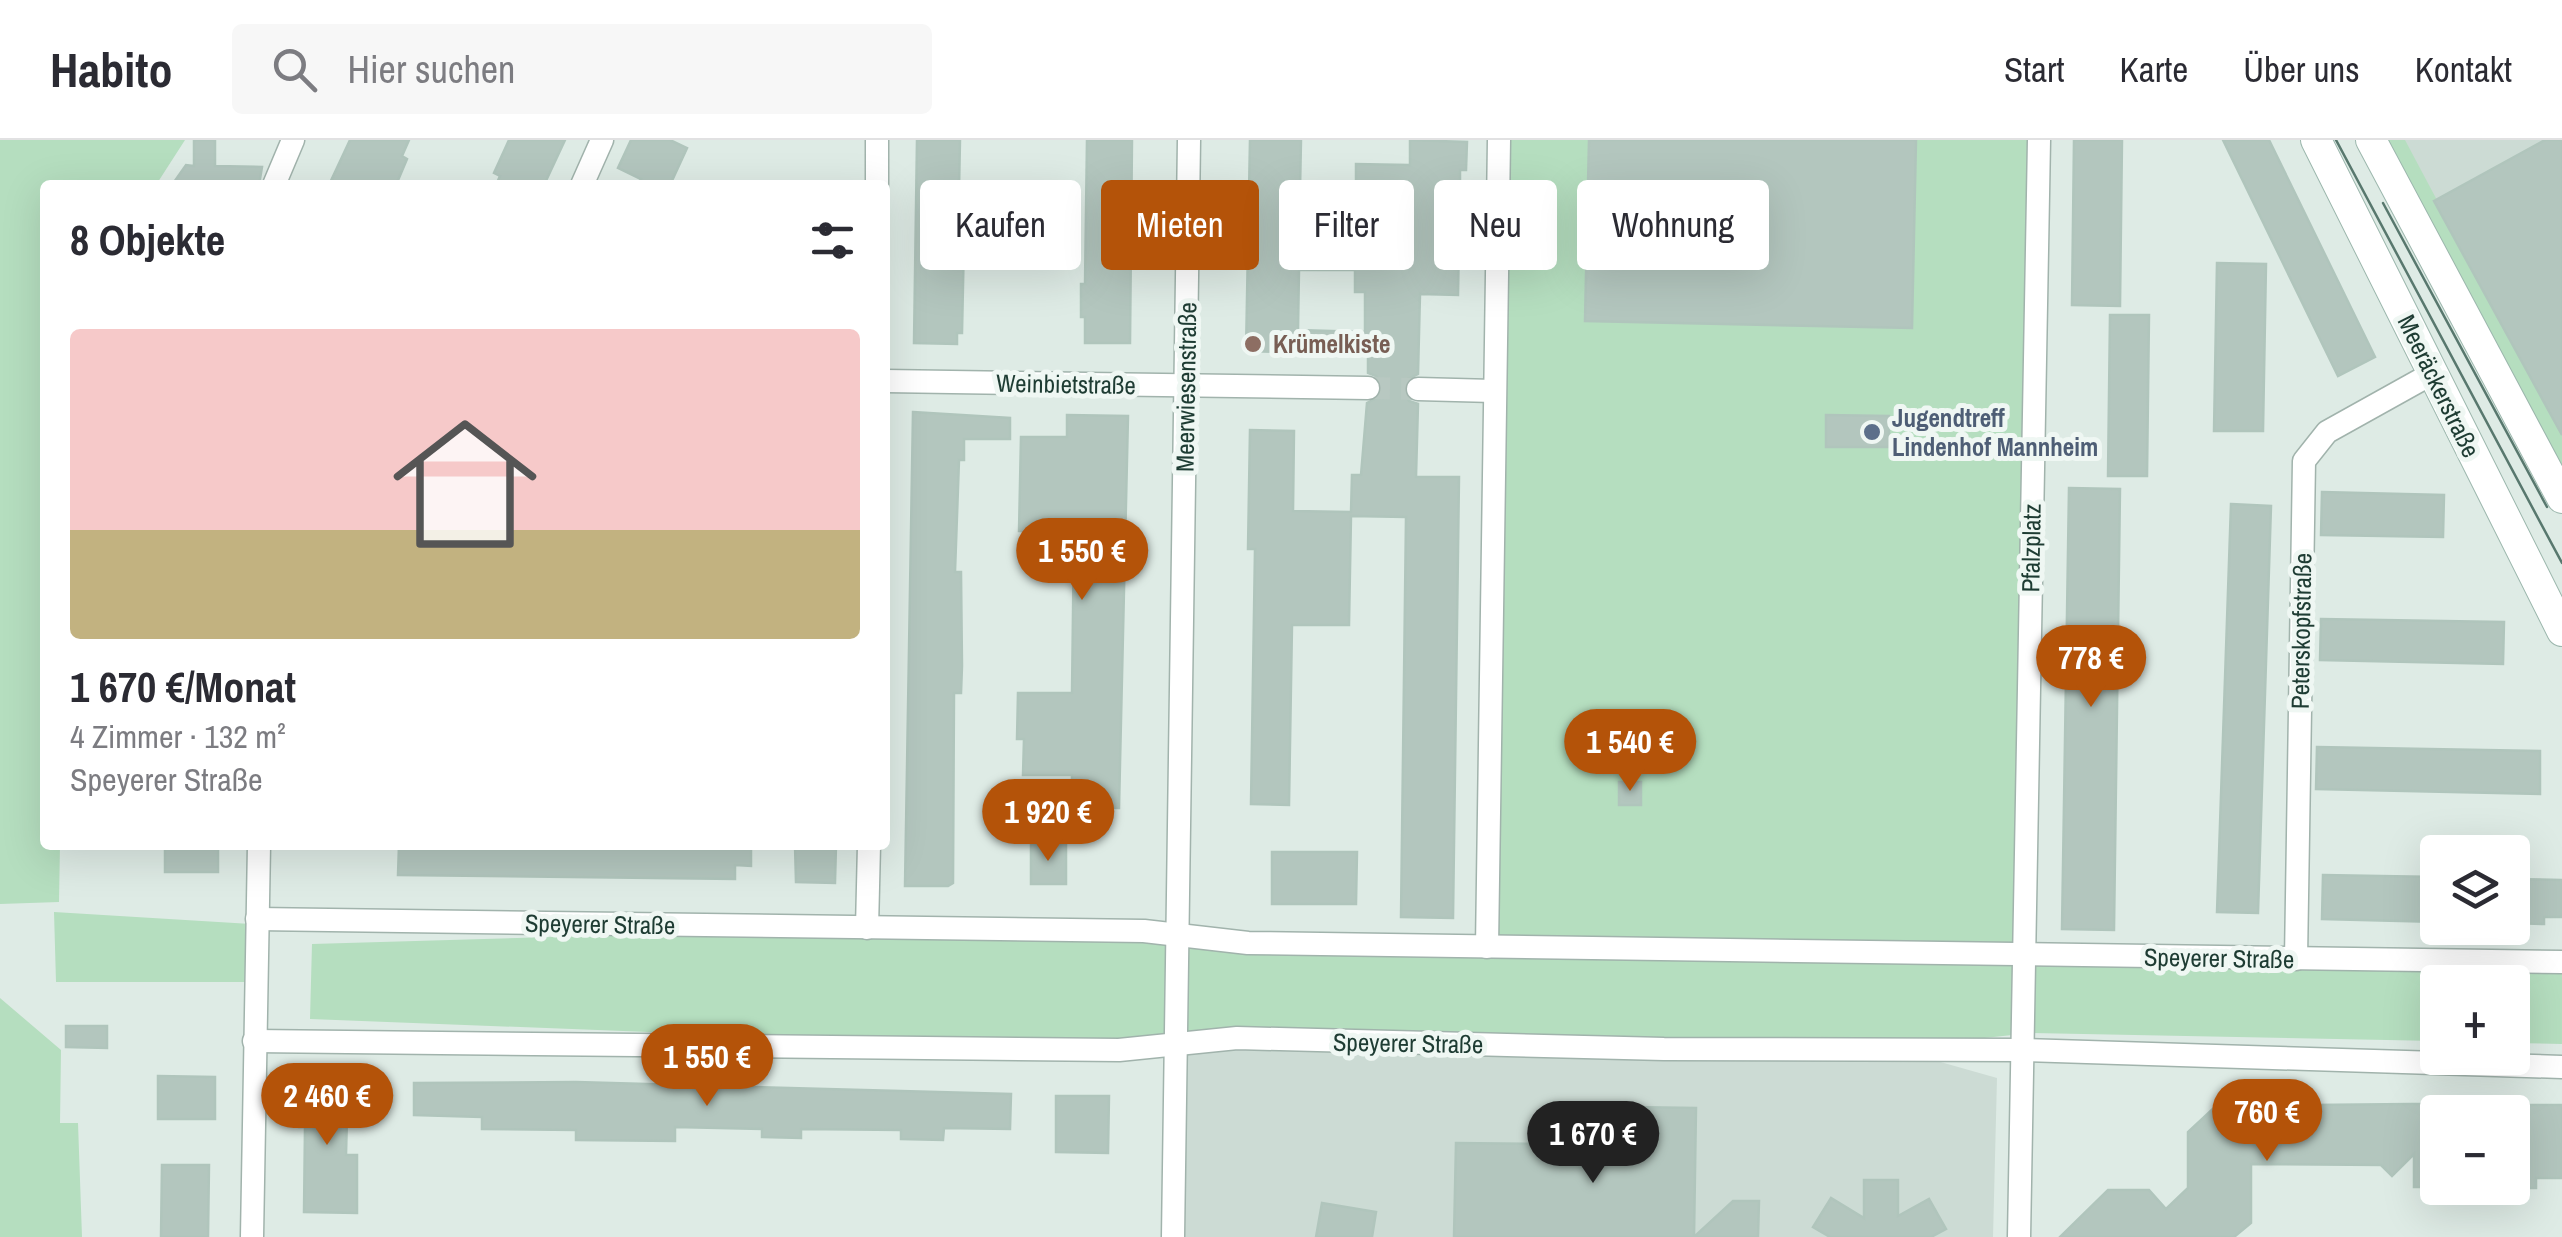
<!DOCTYPE html>
<html lang="de">
<head>
<meta charset="utf-8">
<style>
	body { margin:0; font-family:"Archivo Narrow",sans-serif; background:#f7f7f7; color:#2b2b33; height:100vh; display:flex; flex-direction:column; font-size:38px; white-space:nowrap }
	* { box-sizing:border-box; margin:0 }
	p { font-size:32px; color:#7c7c81 }
	.icon { flex:none; width:55px; height:55px; fill:none; stroke:currentColor; stroke-width:2; stroke-linecap:round; stroke-linejoin:round }
	.map { position:relative; flex:1; overflow:hidden }
	.details { position:absolute; left:40px; top:40px; width:850px; height:670px; display:flex; flex-direction:column; background:#fff; border-radius:10px; box-shadow:0 10px 40px #0002 }
	.details>* { flex:none }
	.banner { position:absolute; left:920px; top:40px; width:950px; height:90px; display:flex; gap:20px }
	.controls { position:absolute; left:2420px; top:695px; display:grid; gap:20px }
	.controls a { display:grid; place-items:center; width:110px; height:110px; border-radius:10px; background:#fff; box-shadow:0 10px 40px #0002; font-size:50px }
	.price { position:absolute; translate:-50% -85px; padding:0 22px; border-radius:35px; background:#b45309; color:#fff; font-size:32px; line-height:65px; filter:drop-shadow(0 2px 5px #0008) }
	.price::after { content:''; position:absolute; left:50%; top:60px; width:30px; height:22px; margin-left:-15px; background:inherit; clip-path:polygon(0 0,100% 0,50% 100%) }
	.price.active { background:#222; color:#fff }
	ul { padding:0; list-style:none }
	li { display:grid; align-content:center; gap:20px; height:530px; padding:0 30px }
	li+li { border-top:2px solid #e1e1e2 }
	li span { display:grid; place-items:center; height:310px; border-radius:10px; color:#555 }
	li>.icon { margin-inline-start:auto }
	span .icon { width:180px; height:180px; fill:#fffc; stroke-width:1 }
	li b { font-size:42px }
	h2 { display:flex; justify-content:space-between; align-items:center; height:120px; padding:0 30px; font-size:42px }
	.pill { padding:0 35px; border-radius:10px; background:#fff; box-shadow:0 10px 40px #0002; font-size:35px; line-height:90px }
	.pill.active { background:#b45309; color:#fff }
	header { display:flex; align-items:center; gap:60px; box-sizing:border-box; height:140px; padding:0 50px; background:#fff; border-bottom:2px solid #e1e1e2 }
	header strong { font-size:48px }
	nav { display:flex; gap:55px; margin-inline-start:auto; font-size:35px }
	.search { width:700px; height:90px; background:#f7f7f7; display:flex; align-items:center; gap:25px; box-sizing:border-box; padding:0 35px; border-radius:10px; color:#7c7c81; font-size:38px }
	.map>svg:first-child { display:block }
</style>
</head>
<body>
<header>
<strong>Habito</strong>
<div class="search"><svg class="icon" aria-label="search" viewBox="0 0 24 24"><circle cx="10" cy="10" r="6"/><path d="M15 15l6 6"/></svg>Hier suchen</div>
<nav><a>Start</a><a>Karte</a><a>Über uns</a><a>Kontakt</a></nav>
</header>
<div class="map">
<svg width="2562" height="1097" viewBox="0 0 2562 1097">
	<rect width="100%" height="100%" fill="#deebe5"/>
	<g fill="#ccdbd4">
		<polygon points="2403,0 2562,0 2562,300 2426,46"/>
		<polygon points="1176,904 1891,908 1997,938 1993,1097 1173,1097"/>
	</g>
	<g fill="#b5debf">
		<polygon points="0,0 185,0 156,45 45,45 45,705 60,705 59,762 0,764"/>
		<polygon points="1499,0 2031,0 2018,803 2562,822 2562,904 2513,903 2512,842 2438,842 2437,901 2031,893 1891,908 1327,901 1119,910 310,879 312,804 867,788 1486,807"/>
		<polygon points="2379,0 2405,0 2562,295 2562,344"/>
		<polygon points="54,772 251,784 250,842 56,842"/>
		<polygon points="0,858 61,910 60,983 78,983 82,1097 0,1097"/>
	</g>
	<g fill="#b3c6be" stroke="#b0c5bc" stroke-width="2.5" fill-rule="evenodd">
		<polygon points="194,0 215,0 215,26 262,27 259,45 172,45 186,25 194,26"/>
		<polygon points="350,0 409,0 402,16 407,19 396,45 329,45"/>
		<polygon points="509,0 565,0 544,45 496,45 500,36 494,33"/>
		<polygon points="631,0 670,0 687,8 670,45 638,45 641,39 618,28"/>
		<polygon points="917,0 960,0 958,99 964,99 962,193 957,193 957,204 914,203"/>
		<polygon points="1087,0 1132,0 1130,203 1085,203 1085,177 1081,177 1081,144 1085,144"/>
		<path d="M1250,0H1301L1300,51L1356,52V24L1410,25V0L1467,2L1466,30H1460V72H1466V100H1459L1458,155L1420,154L1418,234L1406,240L1403,250L1409,261L1418,264L1416,337H1459L1453,778L1401,777L1406,377L1351,376L1349,485H1292L1289,665L1251,664L1255,409H1248L1250,290L1294,291L1293,371L1351,372L1352,335H1361L1367,263L1380,256L1383,247L1376,236L1368,233V214L1246,211ZM1299,130H1355V152H1365V192L1298,190Z"/>
		<polygon points="1589,0 1916,0 1912,188 1585,181"/>
		<polygon points="2074,0 2122,0 2120,166 2072,165"/>
		<polygon points="2223,0 2269,0 2375,217 2338,236"/>
		<polygon points="2545,0 2562,0 2562,295 2434,61"/>
		<polygon points="2217,123 2266,124 2263,291 2214,291"/>
		<polygon points="2110,175 2149,175 2147,336 2108,336"/>
		<polygon points="913,272 1010,278 1010,299 964,299 964,320 959,320 955,432 961,432 962,526 961,553 954,553 953,743 948,746 905,746"/>
		<polygon points="1067,275 1128,276 1119,668 1072,667 1072,635 1023,635 1024,599 1017,599 1018,553 1072,553 1074,392 1019,391 1021,297 1067,297"/>
		<polygon points="1826,275 1889,276 1889,307 1826,307"/>
		<polygon points="2069,348 2120,349 2114,790 2062,789"/>
		<polygon points="2322,352 2444,355 2443,397 2321,395"/>
		<polygon points="2231,364 2271,366 2258,773 2217,772"/>
		<polygon points="2321,479 2504,482 2503,524 2320,520"/>
		<polygon points="2317,607 2540,611 2540,654 2316,649"/>
		<rect x="1619" y="642" width="22" height="23"/>
		<rect x="1031" y="703" width="35" height="41"/>
		<rect x="165" y="705" width="53" height="27"/>
		<polygon points="399,705 751,705 751,726 735,725 735,739 398,735"/>
		<polygon points="795,705 836,705 835,743 796,742"/>
		<polygon points="1272,712 1357,712 1356,764 1272,764"/>
		<polygon points="2323,735 2438,737 2438,782 2322,779"/>
		<polygon points="2512,739 2562,740 2562,777 2544,777 2544,784 2512,783"/>
		<polygon points="66,886 107,886 107,908 66,907"/>
		<polygon points="158,936 215,937 215,979 158,979"/>
		<polygon points="299,939 348,940 346,1015 357,1015 357,1073 304,1072 305,987 299,987"/>
		<polygon points="576,942 1011,954 1010,989 944,988 943,1000 901,999 901,990 801,989 801,998 762,997 762,989 675,987 675,1001 576,1000 576,990 482,989 482,977 414,975 414,943"/>
		<polygon points="1056,956 1109,956 1108,1013 1056,1012"/>
		<polygon points="2410,964 2438,964 2438,1047 2414,1047 2414,1014 2392,1036 2381,1025 2251,1024 2251,1083 2234,1097 2060,1097 2108,1050 2149,1050 2166,1069 2188,1048 2188,992 2216,966"/>
		<polygon points="2512,965 2562,965 2562,1038 2536,1038 2536,1048 2512,1048"/>
		<polygon points="1630,967 1696,968 1694,1097 1733,1061 1759,1061 1758,1097 1454,1097 1456,1003 1629,1005"/>
		<polygon points="162,1025 209,1025 208,1097 161,1097"/>
		<polygon points="1864,1040 1898,1040 1898,1076 1929,1059 1946,1089 1931,1097 1830,1097 1813,1087 1831,1058 1864,1078"/>
		<polygon points="1322,1063 1376,1072 1372,1097 1316,1097"/>
	</g>
	<g fill="none" stroke-linecap="round" stroke-linejoin="round">
		<polyline stroke="#b8c8c1" stroke-width="22" stroke-dasharray="22 11" stroke-linecap="butt" points="1368,248 1418,249"/>
		<g stroke="#a1b3ac" stroke-width="25">
			<g id="street">
				<polyline points="274,45 293,0"/>
				<polyline points="582,45 602,0"/>
				<polyline points="877,45 877,0"/>
				<polyline points="885,241 1368,248"/>
				<polyline points="1418,249 1493,251"/>
				<polyline points="257,779 1144,791 1248,803 2562,822"/>
				<polyline points="867,788 869,705"/>
				<polyline points="1487,807 1499,0"/>
				<polyline points="2296,819 2304,321 2327,292 2433,233"/>
				<polyline points="254,901 1119,910 1237,898 1664,909 2022,910 2562,927"/>
				<polyline points="252,1097 259,705"/>
				<polyline points="1173,1097 1189,0"/>
				<polyline points="2019,1097 2039,0"/>
			</g>
		</g>
		<g stroke="#9cb7ad" stroke-width="32">
			<g id="secondary">
				<polyline points="2316,0 2562,491"/>
				<polyline points="2371,0 2562,358"/>
			</g>
		</g>
		<use href="#street" stroke="#fff" stroke-width="22"/>
		<use href="#secondary" stroke="#fff" stroke-width="30"/>
		<g stroke="#58786e" stroke-width="2.5">
			<polyline points="2336,0 2562,423"/>
			<polyline points="2383,63 2547,367"/>
		</g>
	</g>
	<circle fill="#8d6e63" stroke="#eff7f3" stroke-width="4" cx="1253" cy="204" r="10"/>
	<circle fill="#5c6f8a" stroke="#eff7f3" stroke-width="4" cx="1872" cy="292" r="10"/>
	<g text-anchor="middle" dominant-baseline="central" stroke-width="10" stroke-linejoin="round" paint-order="stroke">
		<g font-size="25" font-weight="bold" fill="#785e54" stroke="#eff7f3" text-anchor="start">
			<text x="1273" y="204">Krümelkiste</text>
		</g>
		<g font-size="25" fill="#1e3c33" stroke="#eff7f3">
			<text transform="translate(1066 244) rotate(1)">Weinbietstraße</text>
			<text transform="translate(2439 246) rotate(64)">Meeräckerstraße</text>
			<text transform="translate(1186 247) rotate(-89)">Meerwiesenstraße</text>
			<text transform="translate(2031 408) rotate(-89)">Pfalzplatz</text>
			<text transform="translate(2301 491) rotate(-89)">Peterskopfstraße</text>
			<text transform="translate(600 784) rotate(1)">Speyerer Straße</text>
			<text transform="translate(2219 818) rotate(1)">Speyerer Straße</text>
			<text transform="translate(1408 903) rotate(1)">Speyerer Straße</text>
		</g>
		<g font-size="25" font-weight="bold" fill="#4e5e75" stroke="#eff7f3" text-anchor="start">
			<text x="1892" y="278">Jugendtreff<tspan x="1892" dy="29">Lindenhof Mannheim</tspan></text>
		</g>
	</g>
</svg>
<div class="controls">
<a><svg class="icon" aria-label="layers" viewBox="0 0 24 24"><path d="M12 4l9 5-9 5-9-5zM3 14l9 5 9-5"/></svg></a>
<a>+</a>
<a>−</a>
</div>
<b class="price" style="left:1082px;top:463px">1 550 €</b>
<b class="price" style="left:2091px;top:570px">778 €</b>
<b class="price" style="left:1630px;top:654px">1 540 €</b>
<b class="price" style="left:1048px;top:724px">1 920 €</b>
<b class="price" style="left:707px;top:969px">1 550 €</b>
<b class="price" style="left:327px;top:1008px">2 460 €</b>
<b class="price" style="left:2267px;top:1024px">760 €</b>
<b class="price active" style="left:1593px;top:1046px">1 670 €</b>
<div class="banner">
<a class="pill">Kaufen</a>
<a class="pill active">Mieten</a>
<a class="pill">Filter</a>
<a class="pill">Neu</a>
<a class="pill">Wohnung</a>
</div>
<section class="details">
<h2>8 Objekte<svg class="icon" aria-label="filters" viewBox="0 0 24 24"><path d="M4 7h16M4 17h16"/><circle cx="9" cy="7" r="2"/><circle cx="15" cy="17" r="2"/></svg></h2>
<ul>
<li><span style="background:linear-gradient(#f6c9c9 65%,#c2b280 0)"><svg class="icon" aria-label="home" viewBox="0 0 24 24"><path d="M3 11l9-7 9 7M6 9v11h12V9"/></svg></span><div><b>1 670 €/Monat</b><p>4 Zimmer · 132 m²</p><p>Speyerer Straße</p></div></li>
</ul>
</section>
</div>
</body>
</html>
